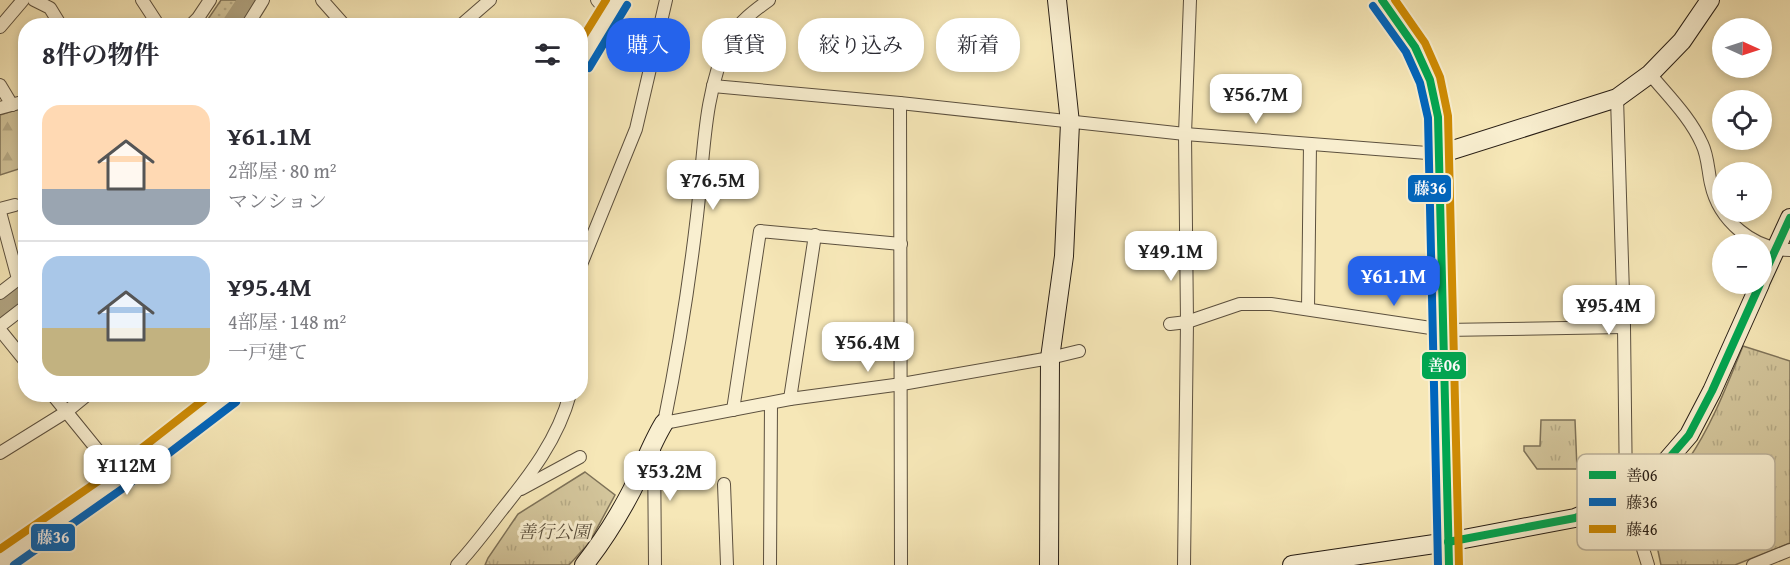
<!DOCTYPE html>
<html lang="ja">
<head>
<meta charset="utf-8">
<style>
	body { margin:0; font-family:"Gentium Book Plus","Noto Serif JP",serif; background:#f7f7f7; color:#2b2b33; height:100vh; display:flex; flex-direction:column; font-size:22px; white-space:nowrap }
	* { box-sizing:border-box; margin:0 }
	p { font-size:20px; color:#7c7c81 }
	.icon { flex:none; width:33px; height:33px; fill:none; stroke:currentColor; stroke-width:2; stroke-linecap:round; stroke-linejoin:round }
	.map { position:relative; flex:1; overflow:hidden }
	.details { position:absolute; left:18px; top:18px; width:570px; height:384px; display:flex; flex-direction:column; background:#fff; border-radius:24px; box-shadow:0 3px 9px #0003 }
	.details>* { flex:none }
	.top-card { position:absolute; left:606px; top:18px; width:570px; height:54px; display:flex; gap:12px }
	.needle { width:39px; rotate:93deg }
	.controls { position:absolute; left:1712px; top:18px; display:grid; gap:12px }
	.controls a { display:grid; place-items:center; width:60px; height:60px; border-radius:50%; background:#fff; box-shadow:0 3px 9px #0003; font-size:30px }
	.price { position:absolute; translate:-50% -51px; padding:0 14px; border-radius:12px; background:#fff; color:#222; font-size:20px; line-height:39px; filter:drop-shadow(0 2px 3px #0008) }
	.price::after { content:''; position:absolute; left:50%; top:36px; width:18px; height:14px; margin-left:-9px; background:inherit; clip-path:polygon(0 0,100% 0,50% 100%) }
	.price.on { background:#2563eb; color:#fff }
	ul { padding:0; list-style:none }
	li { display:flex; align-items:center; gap:18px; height:150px; padding:0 24px }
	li+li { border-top:2px solid #e1e1e2 }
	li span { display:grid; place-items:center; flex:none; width:168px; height:120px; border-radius:18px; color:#555 }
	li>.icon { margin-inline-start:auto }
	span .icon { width:72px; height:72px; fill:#fffc; stroke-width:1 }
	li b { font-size:26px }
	h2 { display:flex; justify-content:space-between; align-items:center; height:72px; padding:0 24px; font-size:26px }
	.tag { padding:0 21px; border-radius:24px; background:#fff; box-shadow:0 3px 9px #0003; font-size:21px; line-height:54px }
	.tag.on { background:#2563eb; color:#fff }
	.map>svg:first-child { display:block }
</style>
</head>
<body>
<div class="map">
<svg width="1790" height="565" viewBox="0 0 1790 565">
	<defs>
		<pattern id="grass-dots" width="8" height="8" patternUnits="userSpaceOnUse" patternTransform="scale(1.5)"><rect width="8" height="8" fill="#d3c59b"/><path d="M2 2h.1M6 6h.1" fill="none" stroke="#b5a985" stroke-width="1.8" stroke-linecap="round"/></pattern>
		<pattern id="forest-firs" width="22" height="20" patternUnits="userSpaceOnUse" patternTransform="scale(1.5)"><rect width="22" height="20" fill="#d3c59b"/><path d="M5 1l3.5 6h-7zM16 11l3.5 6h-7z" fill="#b5a985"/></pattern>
		<pattern id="park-tufts" width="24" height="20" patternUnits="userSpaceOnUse" patternTransform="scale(1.5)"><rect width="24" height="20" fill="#d3c59b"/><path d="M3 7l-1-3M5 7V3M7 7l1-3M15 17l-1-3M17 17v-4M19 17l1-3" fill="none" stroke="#b5a985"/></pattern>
	</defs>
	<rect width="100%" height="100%" fill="#f6e7b7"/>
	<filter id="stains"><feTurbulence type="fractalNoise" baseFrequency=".00333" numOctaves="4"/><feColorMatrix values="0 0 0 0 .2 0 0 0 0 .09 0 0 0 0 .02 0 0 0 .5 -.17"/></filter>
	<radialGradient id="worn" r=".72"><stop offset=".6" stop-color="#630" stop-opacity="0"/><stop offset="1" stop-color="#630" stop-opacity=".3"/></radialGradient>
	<polygon fill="url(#grass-dots)" stroke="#7e7258" stroke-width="1.5" points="221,0 243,0 225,25 204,25"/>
	<polygon fill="url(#forest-firs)" stroke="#7e7258" stroke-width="1.5" points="25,107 25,167 0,175 0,115"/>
	<g fill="url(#park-tufts)" stroke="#7e7258" stroke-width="1.5">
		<path d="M1743,346L1790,361V543L1735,565H1661L1647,499C1661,487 1678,476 1688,460C1712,425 1727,385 1743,346Z"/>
		<polygon points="1541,420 1575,420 1577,469 1537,469 1524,451 1524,446 1540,446"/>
		<polygon points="585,472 615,495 589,543 569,565 485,565 488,558 518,514"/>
	</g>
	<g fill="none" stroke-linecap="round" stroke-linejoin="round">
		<g stroke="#b0a380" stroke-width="30">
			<polyline points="237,26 254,0"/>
			<polyline points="0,315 26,294"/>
		</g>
		<g stroke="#5c503e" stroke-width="14">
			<g id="street">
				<polyline points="34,0 50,8 61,26"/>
				<polyline points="142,0 159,26"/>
				<polyline points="322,0 345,26"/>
				<polyline points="597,0 609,14"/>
				<path d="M769,0C755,10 739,22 730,38C703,92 704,157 697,216C689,285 678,354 664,423L790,399L902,384L1050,358L1079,351"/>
				<polyline points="190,26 198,18 210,0"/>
				<polyline points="247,26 263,0"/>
				<polyline points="460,26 490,0"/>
				<polyline points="0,27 23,0"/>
				<path d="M1650,74C1668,96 1690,117 1702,144C1708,156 1708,171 1711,184C1719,221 1753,249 1790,250"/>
				<polyline points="0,85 12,105"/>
				<polyline points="713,86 900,103 1185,134 1440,154"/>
				<polyline points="1617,98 1624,327 1626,494 1648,565"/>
				<polyline points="900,103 901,565"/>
				<polyline points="0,108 26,101"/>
				<polyline points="0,209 15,205"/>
				<polyline points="0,212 18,279"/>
				<polyline points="580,267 636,129 666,0"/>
				<polyline points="0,293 26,273"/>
				<polyline points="1308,309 1310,144"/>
				<polyline points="1170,324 1187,322 1240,304 1271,304 1444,330 1624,327"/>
				<polyline points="0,326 26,306"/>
				<polyline points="0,330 26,362"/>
				<polyline points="52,394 121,479"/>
				<polyline points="790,399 815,235"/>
				<polyline points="733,410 760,231 901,244"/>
				<polyline points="654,446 655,565"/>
				<polyline points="0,453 66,412 88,394"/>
				<polyline points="724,484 727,565"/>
				<polyline points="521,489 580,457"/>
				<path d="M457,565C473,548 487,529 501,511C530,475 558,439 570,394"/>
				<polyline points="770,565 771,403"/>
				<polyline points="1184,565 1187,322 1185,134 1190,0"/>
				<polyline points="1753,565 1790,550"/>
			</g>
		</g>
		<g stroke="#281e15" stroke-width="20">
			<g id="secondary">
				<polyline points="1382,0 1415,47 1430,80 1438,117 1449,565"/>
				<polyline points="580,63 618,0"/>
				<polyline points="1440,154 1617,98 1650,74 1682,41 1710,0"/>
				<polyline points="1761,281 1790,218"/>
				<path d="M0,562C79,510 154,454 229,394"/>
				<path d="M584,565C603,541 618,517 632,490C643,468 651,444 664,423"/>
				<polyline points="1049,565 1050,358 1064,256 1070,123 1057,0"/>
				<polyline points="1292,565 1448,542 1575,518 1599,508 1626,494 1657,472 1689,435 1712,391 1760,284"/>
			</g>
		</g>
		<use href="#street" stroke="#f9efd0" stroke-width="12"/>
		<use href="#secondary" stroke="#f9efd0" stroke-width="18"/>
		<g stroke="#f9efd0" stroke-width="12">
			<g id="bus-1">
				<polyline points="1382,0 1415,47 1430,80 1438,117 1449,565"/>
				<polyline points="1761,281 1790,218"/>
				<polyline points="1448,542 1575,518 1626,494 1657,472 1689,435 1712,391 1760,284"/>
			</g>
		</g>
		<g stroke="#f9efd0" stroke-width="12">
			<g id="bus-2">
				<polyline points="1373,6 1406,52 1420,83 1428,118 1438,565"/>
				<polyline points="589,68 627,5"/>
				<polyline points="14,565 122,489 236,402"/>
			</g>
		</g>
		<g stroke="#f9efd0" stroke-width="12">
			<g id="bus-3">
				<polyline points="1395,0 1425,43 1440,77 1448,116 1459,565"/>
				<polyline points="580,42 606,0"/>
				<polyline points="0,549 110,473 211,394"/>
			</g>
		</g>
		<use href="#bus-1" stroke="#00a651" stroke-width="8"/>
		<use href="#bus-2" stroke="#0065bd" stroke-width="8"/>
		<use href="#bus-3" stroke="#ce8b04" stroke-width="8"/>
	</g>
	<g text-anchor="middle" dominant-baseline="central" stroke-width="6" stroke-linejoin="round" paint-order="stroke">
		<g font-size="18" font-style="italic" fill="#5b503d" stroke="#f9efd0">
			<text x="554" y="531">善行公園</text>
		</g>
	</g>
	<rect x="1577" y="454" width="198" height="96" rx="9" fill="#f9efd0" stroke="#bab098" stroke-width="1.5"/>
	<rect x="1589" y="471" width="27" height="8" fill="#00a651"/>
	<rect x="1589" y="498" width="27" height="8" fill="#0065bd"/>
	<rect x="1589" y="525" width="27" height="8" fill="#ce8b04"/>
	<g font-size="16" fill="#281e15">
		<text x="1626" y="481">善06</text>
		<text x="1626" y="508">藤36</text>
		<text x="1626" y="535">藤46</text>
	</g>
	<g stroke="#f9efd0" stroke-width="2">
		<rect x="1407" y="174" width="45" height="29" rx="6" fill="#0065bd"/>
		<rect x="1421" y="351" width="46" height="29" rx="6" fill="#00a651"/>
		<rect x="30" y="523" width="46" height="29" rx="6" fill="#0065bd"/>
	</g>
	<g font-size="16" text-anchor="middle" font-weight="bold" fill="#fff">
		<text x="1430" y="194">藤36</text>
		<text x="1444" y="371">善06</text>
		<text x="53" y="543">藤36</text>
	</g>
	<rect width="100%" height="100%" filter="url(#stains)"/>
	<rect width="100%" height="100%" fill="url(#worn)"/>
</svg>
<div class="controls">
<a><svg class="needle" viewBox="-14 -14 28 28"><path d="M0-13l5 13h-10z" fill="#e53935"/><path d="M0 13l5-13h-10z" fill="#7c7c81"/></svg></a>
<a><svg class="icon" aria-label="locate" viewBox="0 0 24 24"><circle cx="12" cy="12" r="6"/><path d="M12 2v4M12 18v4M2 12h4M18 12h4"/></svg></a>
<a>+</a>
<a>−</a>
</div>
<b class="price" style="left:1256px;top:125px">¥56.7M</b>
<b class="price" style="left:713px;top:211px">¥76.5M</b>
<b class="price" style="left:1171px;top:282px">¥49.1M</b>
<b class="price on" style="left:1394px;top:307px">¥61.1M</b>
<b class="price" style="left:1609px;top:336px">¥95.4M</b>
<b class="price" style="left:868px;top:373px">¥56.4M</b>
<b class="price" style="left:127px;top:496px">¥112M</b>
<b class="price" style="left:670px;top:502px">¥53.2M</b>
<div class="top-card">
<a class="tag on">購入</a>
<a class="tag">賃貸</a>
<a class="tag">絞り込み</a>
<a class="tag">新着</a>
</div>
<section class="details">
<h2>8件の物件<svg class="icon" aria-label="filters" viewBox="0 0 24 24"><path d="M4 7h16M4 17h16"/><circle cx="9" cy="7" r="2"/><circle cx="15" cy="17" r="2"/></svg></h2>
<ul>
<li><span style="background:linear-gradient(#ffd9b3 70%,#9aa5b1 0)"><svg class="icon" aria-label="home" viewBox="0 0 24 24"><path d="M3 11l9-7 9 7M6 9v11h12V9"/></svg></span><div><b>¥61.1M</b><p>2部屋 · 80 m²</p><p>マンション</p></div></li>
<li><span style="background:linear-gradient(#a9c7e8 60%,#c2b280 0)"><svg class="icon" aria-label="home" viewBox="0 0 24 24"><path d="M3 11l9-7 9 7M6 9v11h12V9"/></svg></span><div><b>¥95.4M</b><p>4部屋 · 148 m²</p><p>一戸建て</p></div></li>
</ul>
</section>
</div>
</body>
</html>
